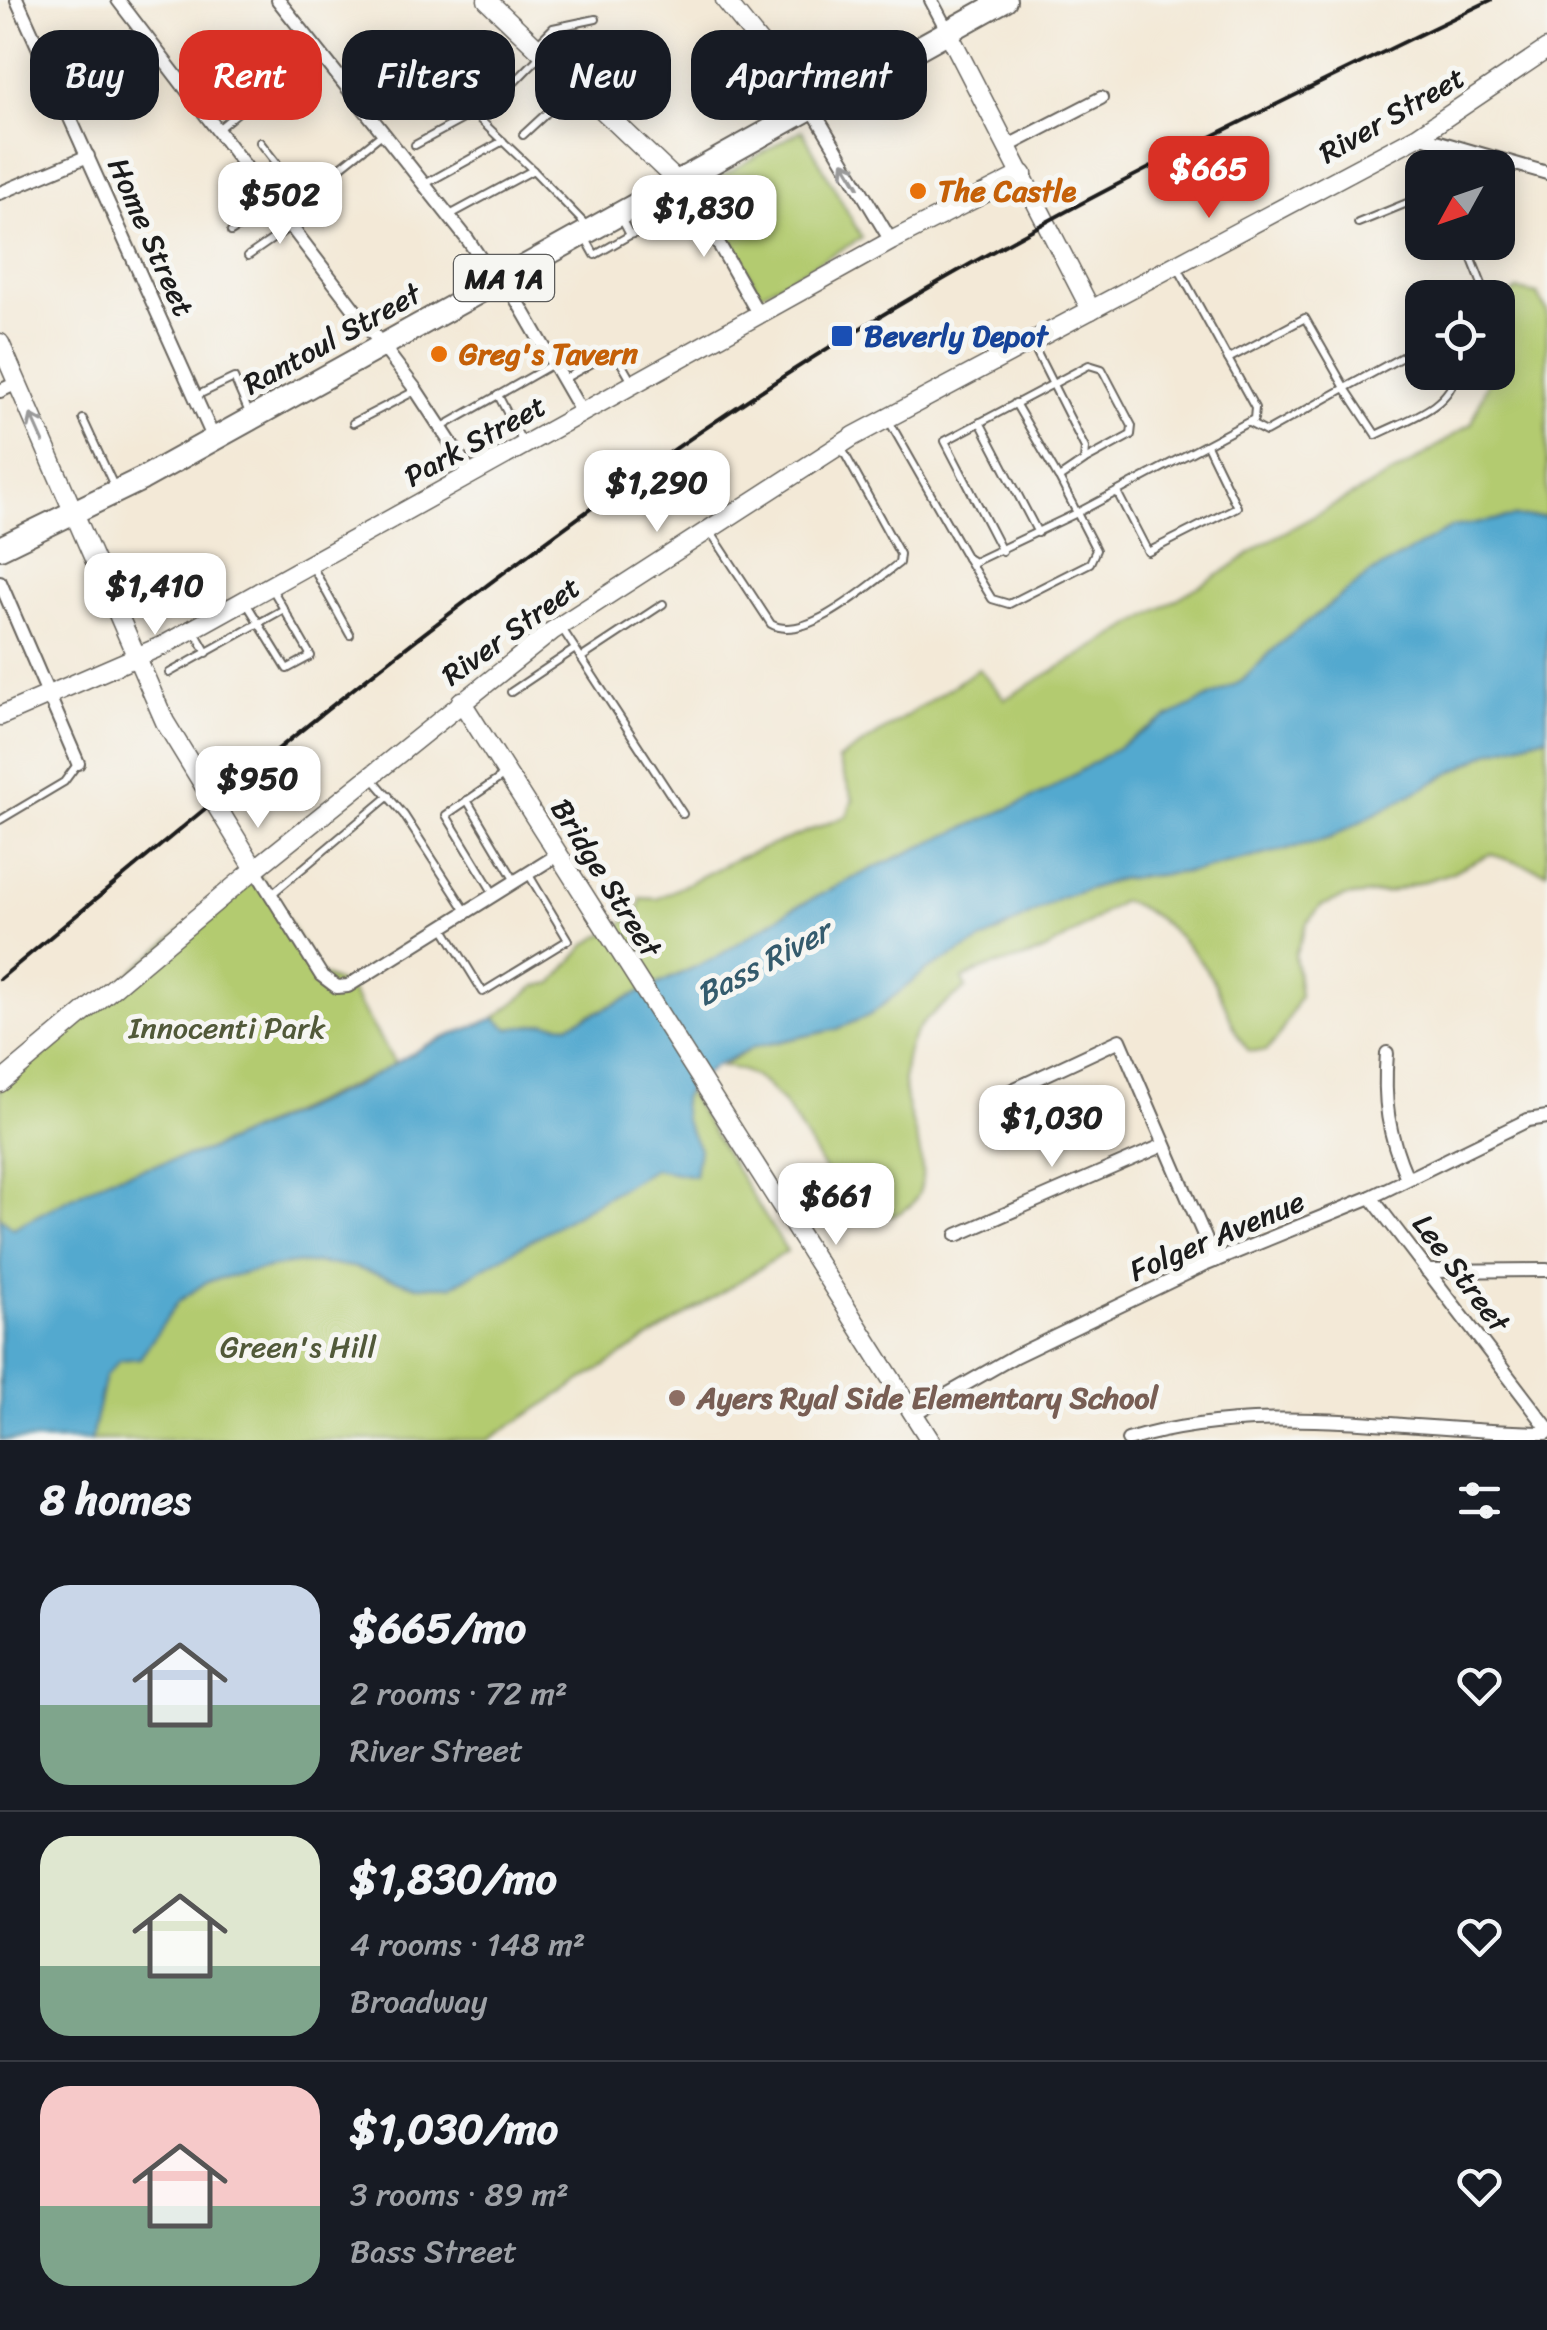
<!DOCTYPE html>
<html lang="en">
<head>
<meta charset="utf-8">
<style>
	body { margin:0; font-family:Sriracha,sans-serif; background:#242831; color:#f1f3f6; height:100vh; display:flex; flex-direction:column; font-size:38px; white-space:nowrap }
	* { box-sizing:border-box; margin:0 }
	p { font-size:32px; color:#9ea1a6 }
	.icon { flex:none; width:55px; height:55px; fill:none; stroke:currentColor; stroke-width:2; stroke-linecap:round; stroke-linejoin:round }
	.map { position:relative; height:1440px; overflow:hidden }
	.side { display:flex; flex-direction:column; background:#171b24; flex:1 }
	.side>* { flex:none }
	.banner { position:absolute; left:30px; top:30px; width:1000px; height:90px; display:flex; gap:20px }
	.needle { width:65px; rotate:230deg }
	.fabs { position:absolute; left:1405px; top:150px; display:grid; gap:20px }
	.fabs a { display:grid; place-items:center; width:110px; height:110px; border-radius:20px; background:#171b24; box-shadow:0 5px 25px #0003; font-size:50px }
	.price { position:absolute; translate:-50% -85px; padding:0 22px; border-radius:20px; background:#fff; color:#222; font-size:32px; line-height:65px; filter:drop-shadow(0 2px 5px #0008) }
	.price::after { content:''; position:absolute; left:50%; top:60px; width:30px; height:22px; margin-left:-15px; background:inherit; clip-path:polygon(0 0,100% 0,50% 100%) }
	.price.selected { background:#d93025; color:#fff }
	ul { padding:0; list-style:none }
	li { display:flex; align-items:center; gap:30px; height:250px; padding:0 40px }
	li+li { border-top:2px solid #363941 }
	li span { display:grid; place-items:center; flex:none; width:280px; height:200px; border-radius:30px; color:#555 }
	li>.icon { margin-inline-start:auto }
	span .icon { width:120px; height:120px; fill:#fffc; stroke-width:1 }
	li b { font-size:42px }
	h2 { display:flex; justify-content:space-between; align-items:center; height:120px; padding:0 40px; font-size:42px }
	.tag { padding:0 35px; border-radius:30px; background:#171b24; box-shadow:0 5px 25px #0003; font-size:35px; line-height:90px }
	.tag.selected { background:#d93025; color:#fff }
	.map>svg:first-child { display:block }
</style>
</head>
<body>
<div class="map">
<svg width="1547" height="1440" viewBox="0 0 1547 1440">
	<rect width="100%" height="100%" fill="#f6f6f2"/>
	<filter id="ink" filterUnits="userSpaceOnUse"><feTurbulence type="fractalNoise" baseFrequency=".01" numOctaves="2"/><feDisplacementMap in="SourceGraphic" scale="20" xChannelSelector="R" yChannelSelector="G"/><feConvolveMatrix kernelMatrix="1 2 1 2 8 2 1 2 1" color-interpolation-filters="sRGB"/></filter>
	<filter id="wash" filterUnits="userSpaceOnUse"><feTurbulence type="fractalNoise" baseFrequency=".0048" numOctaves="4" result="noise"/><feDisplacementMap in="SourceGraphic" scale="40" xChannelSelector="R" yChannelSelector="G"/><feGaussianBlur stdDeviation="2.25" result="paint"/><feColorMatrix in="noise" values="0 0 0 0 0 0 0 0 0 0 0 0 0 0 0 0 0 1.4 0 .05"/><feComposite in="paint" operator="in"/></filter>
	<g filter="url(#wash)">
		<rect width="100%" height="100%" fill="#f3e9d7"/>
		<g fill="#b3cb70" stroke="#687446" stroke-width="2.5">
			<polygon points="802,130 862,238 760,294 703,187"/>
			<polygon points="1517,290 1538,294 1547,312 1547,517 1512,517 1368,575 1279,644 1242,681 1161,721 1044,793 878,866 790,910 717,957 568,1025 546,1023 509,1029 495,1018 536,986 553,983 586,945 638,914 641,898 657,899 736,859 847,816 853,799 838,760 979,669 1005,699 1225,571 1263,544 1412,463 1472,423 1491,373 1498,372 1498,306"/>
			<path d="M1547,736V872L1490,854L1448,874L1389,892L1344,897L1321,906L1307,923L1295,955L1300,996L1278,1038L1266,1051H1249C1233,1033 1231,1017 1221,996C1203,957 1163,912 1122,901C1096,917 1071,938 1043,951C1016,964 990,962 963,979L966,988C944,1007 919,1017 909,1047C904,1064 902,1082 906,1100C915,1139 946,1204 887,1217C863,1222 846,1200 833,1182C805,1144 779,1067 721,1067L754,1047L837,1029L870,1015L927,970L1061,898L1119,879L1197,871L1328,839L1492,751Z"/>
			<polygon points="255,869 321,975 348,986 396,1065 206,1151 109,1178 13,1228 0,1217 0,1083"/>
			<polygon points="681,1082 787,1251 488,1440 80,1440 88,1380 194,1274"/>
		</g>
		<polygon fill="#52a9cf" stroke="#376276" stroke-width="2.5" points="1512,517 1547,517 1547,736 1492,751 1328,839 1197,871 1119,879 1061,898 927,970 870,1015 837,1029 754,1047 714,1067 687,1089 682,1102 684,1119 699,1149 695,1176 654,1169 452,1286 417,1286 352,1267 315,1263 288,1264 208,1281 178,1302 140,1358 120,1360 105,1376 91,1440 0,1440 0,1217 13,1228 109,1178 206,1151 357,1085 427,1045 495,1018 509,1029 546,1023 568,1025 600,1011 717,957 790,910 878,866 1044,793 1161,721 1242,681 1279,644 1368,575 1452,527"/>
	</g>
	<g filter="url(#ink)">
		<g fill="none" stroke-linecap="round" stroke-linejoin="round">
			<g stroke="#67645d" stroke-width="10">
				<g id="lane">
					<polyline points="536,45 553,28 596,19"/>
					<polyline points="502,95 542,54"/>
					<polyline points="363,104 411,54 533,170"/>
					<polyline points="390,113 441,83"/>
					<polyline points="218,129 259,95"/>
					<polyline points="523,135 576,86"/>
					<polyline points="260,142 281,169 262,186"/>
					<polyline points="415,145 474,113"/>
					<polyline points="425,184 503,141"/>
					<polyline points="283,213 382,134"/>
					<polyline points="450,215 533,170 587,226"/>
					<polyline points="1358,223 1417,199 1422,203"/>
					<polyline points="231,232 273,205"/>
					<polyline points="630,235 650,230 666,237 709,227"/>
					<polyline points="586,239 595,255 630,235 621,218"/>
					<polyline points="1465,242 1483,287 1480,298"/>
					<polyline points="248,256 290,227"/>
					<path d="M1422,346L1345,388L1376,435C1405,420 1451,408 1456,372"/>
					<polyline points="1228,359 1305,318 1345,388 1266,432 1249,423"/>
					<polyline points="564,379 614,351 632,382"/>
					<polyline points="498,395 523,443"/>
					<polyline points="196,396 234,378 250,415"/>
					<polyline points="1015,403 1058,477"/>
					<polyline points="83,419 114,486"/>
					<polyline points="889,421 967,558 974,562 1077,513 1059,478 1084,461 1085,448 1032,343"/>
					<polyline points="980,422 1038,533"/>
					<polyline points="353,423 415,391"/>
					<polyline points="442,427 553,364"/>
					<polyline points="1117,492 1148,552 1237,507 1207,445"/>
					<path d="M710,531L771,624C805,644 872,583 899,563L900,554L841,447"/>
					<polyline points="1002,551 945,441 1089,365 1102,369 1132,426 1131,435 1085,460"/>
					<polyline points="967,558 992,599 1009,604 1090,563 1096,550 1077,513 1254,419 1255,408 1177,266"/>
					<polyline points="312,566 350,635"/>
					<polyline points="245,601 287,669 311,656 271,587"/>
					<polyline points="561,627 683,814"/>
					<polyline points="195,632 207,653"/>
					<polyline points="581,658 663,604"/>
					<polyline points="169,673 284,609"/>
					<polyline points="511,692 575,649"/>
					<polyline points="373,779 404,815 466,911"/>
					<polyline points="467,800 515,881"/>
					<polyline points="0,820 64,782 78,763"/>
					<polyline points="272,894 389,796"/>
					<polyline points="494,894 446,815 503,776"/>
					<polyline points="443,927 483,992 568,940 529,875"/>
				</g>
			</g>
			<g stroke="#67645d" stroke-width="16">
				<g id="street">
					<polyline points="17,0 214,439"/>
					<polyline points="118,0 416,390 471,474"/>
					<polyline points="278,0 468,240 496,282"/>
					<polyline points="931,0 948,32"/>
					<polyline points="811,107 891,241"/>
					<polyline points="1418,136 1547,173"/>
					<polyline points="1008,146 1101,98"/>
					<polyline points="678,182 694,200 759,315"/>
					<polyline points="0,193 88,156"/>
					<polyline points="504,278 582,413"/>
					<polyline points="0,391 17,383"/>
					<polyline points="0,582 78,763"/>
					<polyline points="255,869 321,975 337,987 348,986 559,854"/>
					<path d="M1387,1053C1383,1100 1388,1135 1407,1178"/>
					<polyline points="1004,1094 1120,1040 1215,1261"/>
					<polyline points="1371,1197 1547,1427"/>
					<polyline points="957,1235 1164,1145"/>
					<polyline points="1427,1271 1547,1270"/>
					<polyline points="913,1414 1015,1356 1202,1266 1371,1197 1528,1120 1547,1117"/>
					<path d="M1128,1440C1265,1399 1407,1432 1547,1433"/>
				</g>
			</g>
			<g stroke="#67645d" stroke-width="21">
				<g id="secondary">
					<polyline points="487,0 678,182"/>
					<polyline points="725,0 811,107"/>
					<polyline points="948,32 1091,310"/>
					<polyline points="0,343 165,722 255,869"/>
					<polyline points="461,701 930,1440"/>
					<polyline points="0,716 164,645 891,241 1023,174"/>
					<polyline points="0,1083 255,869 552,631 854,436 1418,136 1547,49"/>
				</g>
			</g>
			<g stroke="#67645d" stroke-width="26">
				<polyline id="highway" points="0,548 142,479 1005,0"/>
			</g>
			<use href="#lane" stroke="#fff" stroke-width="6"/>
			<use href="#street" stroke="#fff" stroke-width="12"/>
			<use href="#secondary" stroke="#fff" stroke-width="18"/>
			<use href="#highway" stroke="#fff" stroke-width="22"/>
			<path stroke="#1c1c1c" stroke-width="4" d="M0,979C254,767 506,556 784,376C1010,230 1251,116 1491,0"/>
		</g>
		<defs><path id="oneway-shaft" d="M-6 0H5M1.5-3L5.5 0L1.5 3" fill="none" stroke-width="1.6" stroke-linecap="round" stroke-linejoin="round" transform="scale(2.5)"/></defs>
		<g stroke="#999">
			<use href="#oneway-shaft" transform="translate(851 174) rotate(-121)"/>
			<use href="#oneway-shaft" transform="translate(37 428) rotate(-114)"/>
		</g>
	</g>
	<g fill="#e8710a" stroke="#f6f6f2" stroke-width="4">
		<circle cx="918" cy="191" r="10"/>
		<circle cx="439" cy="354" r="10"/>
	</g>
	<rect fill="#1a4fb4" stroke="#f6f6f2" stroke-width="4" x="830" y="324" width="24" height="24" rx="5"/>
	<circle fill="#8d6e63" stroke="#f6f6f2" stroke-width="4" cx="677" cy="1398" r="10"/>
	<g text-anchor="middle" dominant-baseline="central" stroke-width="10" stroke-linejoin="round" paint-order="stroke">
		<rect fill="#f6f6f2" stroke="#5d5d5c" stroke-width="2.5" x="454" y="255" width="100" height="46" rx="8"/>
		<g font-size="28" font-weight="bold" fill="#1c1c1c">
			<text x="504" y="278">MA 1A</text>
		</g>
		<g font-size="30" fill="#1c1c1c" stroke="#f6f6f2">
			<text transform="translate(1392 115) rotate(-30)">River Street</text>
			<text transform="translate(151 237) rotate(66)">Home Street</text>
			<text transform="translate(332 339) rotate(-29)">Rantoul Street</text>
			<text transform="translate(475 441) rotate(-29)">Park Street</text>
			<text transform="translate(511 631) rotate(-36)">River Street</text>
			<text transform="translate(606 878) rotate(58)">Bridge Street</text>
			<text transform="translate(1217 1236) rotate(-23)">Folger Avenue</text>
			<text transform="translate(1461 1273) rotate(53)">Lee Street</text>
		</g>
		<g font-size="30" font-weight="bold" fill="#c56008" stroke="#f6f6f2" text-anchor="start">
			<text x="938" y="191">The Castle</text>
			<text x="459" y="354">Greg's Tavern</text>
		</g>
		<g font-size="30" font-weight="bold" fill="#164399" stroke="#f6f6f2" text-anchor="start">
			<text x="864" y="336">Beverly Depot</text>
		</g>
		<g font-size="30" fill="#515939" stroke="#f6f6f2">
			<text x="227" y="1028">Innocenti Park</text>
			<text x="298" y="1347">Green's Hill</text>
		</g>
		<g font-size="30" font-weight="bold" fill="#785e54" stroke="#f6f6f2" text-anchor="start">
			<text x="697" y="1398">Ayers Ryal Side Elementary School</text>
		</g>
		<g font-size="32" font-style="italic" fill="#345b6d" stroke="#f6f6f2">
			<text transform="translate(763 963) rotate(-28)">Bass River</text>
		</g>
	</g>
</svg>
<div class="fabs">
<a><svg class="needle" viewBox="-14 -14 28 28"><path d="M0-13l5 13h-10z" fill="#e53935"/><path d="M0 13l5-13h-10z" fill="#9ea1a6"/></svg></a>
<a><svg class="icon" aria-label="locate" viewBox="0 0 24 24"><circle cx="12" cy="12" r="6"/><path d="M12 2v4M12 18v4M2 12h4M18 12h4"/></svg></a>
</div>
<b class="price selected" style="left:1209px;top:221px">$665</b>
<b class="price" style="left:280px;top:247px">$502</b>
<b class="price" style="left:704px;top:260px">$1,830</b>
<b class="price" style="left:657px;top:535px">$1,290</b>
<b class="price" style="left:155px;top:638px">$1,410</b>
<b class="price" style="left:258px;top:831px">$950</b>
<b class="price" style="left:1052px;top:1170px">$1,030</b>
<b class="price" style="left:836px;top:1248px">$661</b>
<div class="banner">
<a class="tag">Buy</a>
<a class="tag selected">Rent</a>
<a class="tag">Filters</a>
<a class="tag">New</a>
<a class="tag">Apartment</a>
</div>
</div>
<section class="side">
<h2>8 homes<svg class="icon" aria-label="filters" viewBox="0 0 24 24"><path d="M4 7h16M4 17h16"/><circle cx="9" cy="7" r="2"/><circle cx="15" cy="17" r="2"/></svg></h2>
<ul>
<li><span style="background:linear-gradient(#c9d6e8 60%,#7fa58c 0)"><svg class="icon" aria-label="home" viewBox="0 0 24 24"><path d="M3 11l9-7 9 7M6 9v11h12V9"/></svg></span><div><b>$665/mo</b><p>2 rooms · 72 m²</p><p>River Street</p></div><svg class="icon" aria-label="heart" viewBox="0 0 24 24"><path d="M12 20l-8-8c-3-5 5-10 8-4 3-6 11-1 8 4z"/></svg></li>
<li><span style="background:linear-gradient(#dfe7d0 65%,#7fa58c 0)"><svg class="icon" aria-label="home" viewBox="0 0 24 24"><path d="M3 11l9-7 9 7M6 9v11h12V9"/></svg></span><div><b>$1,830/mo</b><p>4 rooms · 148 m²</p><p>Broadway</p></div><svg class="icon" aria-label="heart" viewBox="0 0 24 24"><path d="M12 20l-8-8c-3-5 5-10 8-4 3-6 11-1 8 4z"/></svg></li>
<li><span style="background:linear-gradient(#f6c9c9 60%,#7fa58c 0)"><svg class="icon" aria-label="home" viewBox="0 0 24 24"><path d="M3 11l9-7 9 7M6 9v11h12V9"/></svg></span><div><b>$1,030/mo</b><p>3 rooms · 89 m²</p><p>Bass Street</p></div><svg class="icon" aria-label="heart" viewBox="0 0 24 24"><path d="M12 20l-8-8c-3-5 5-10 8-4 3-6 11-1 8 4z"/></svg></li>
</ul>
</section>
</body>
</html>
